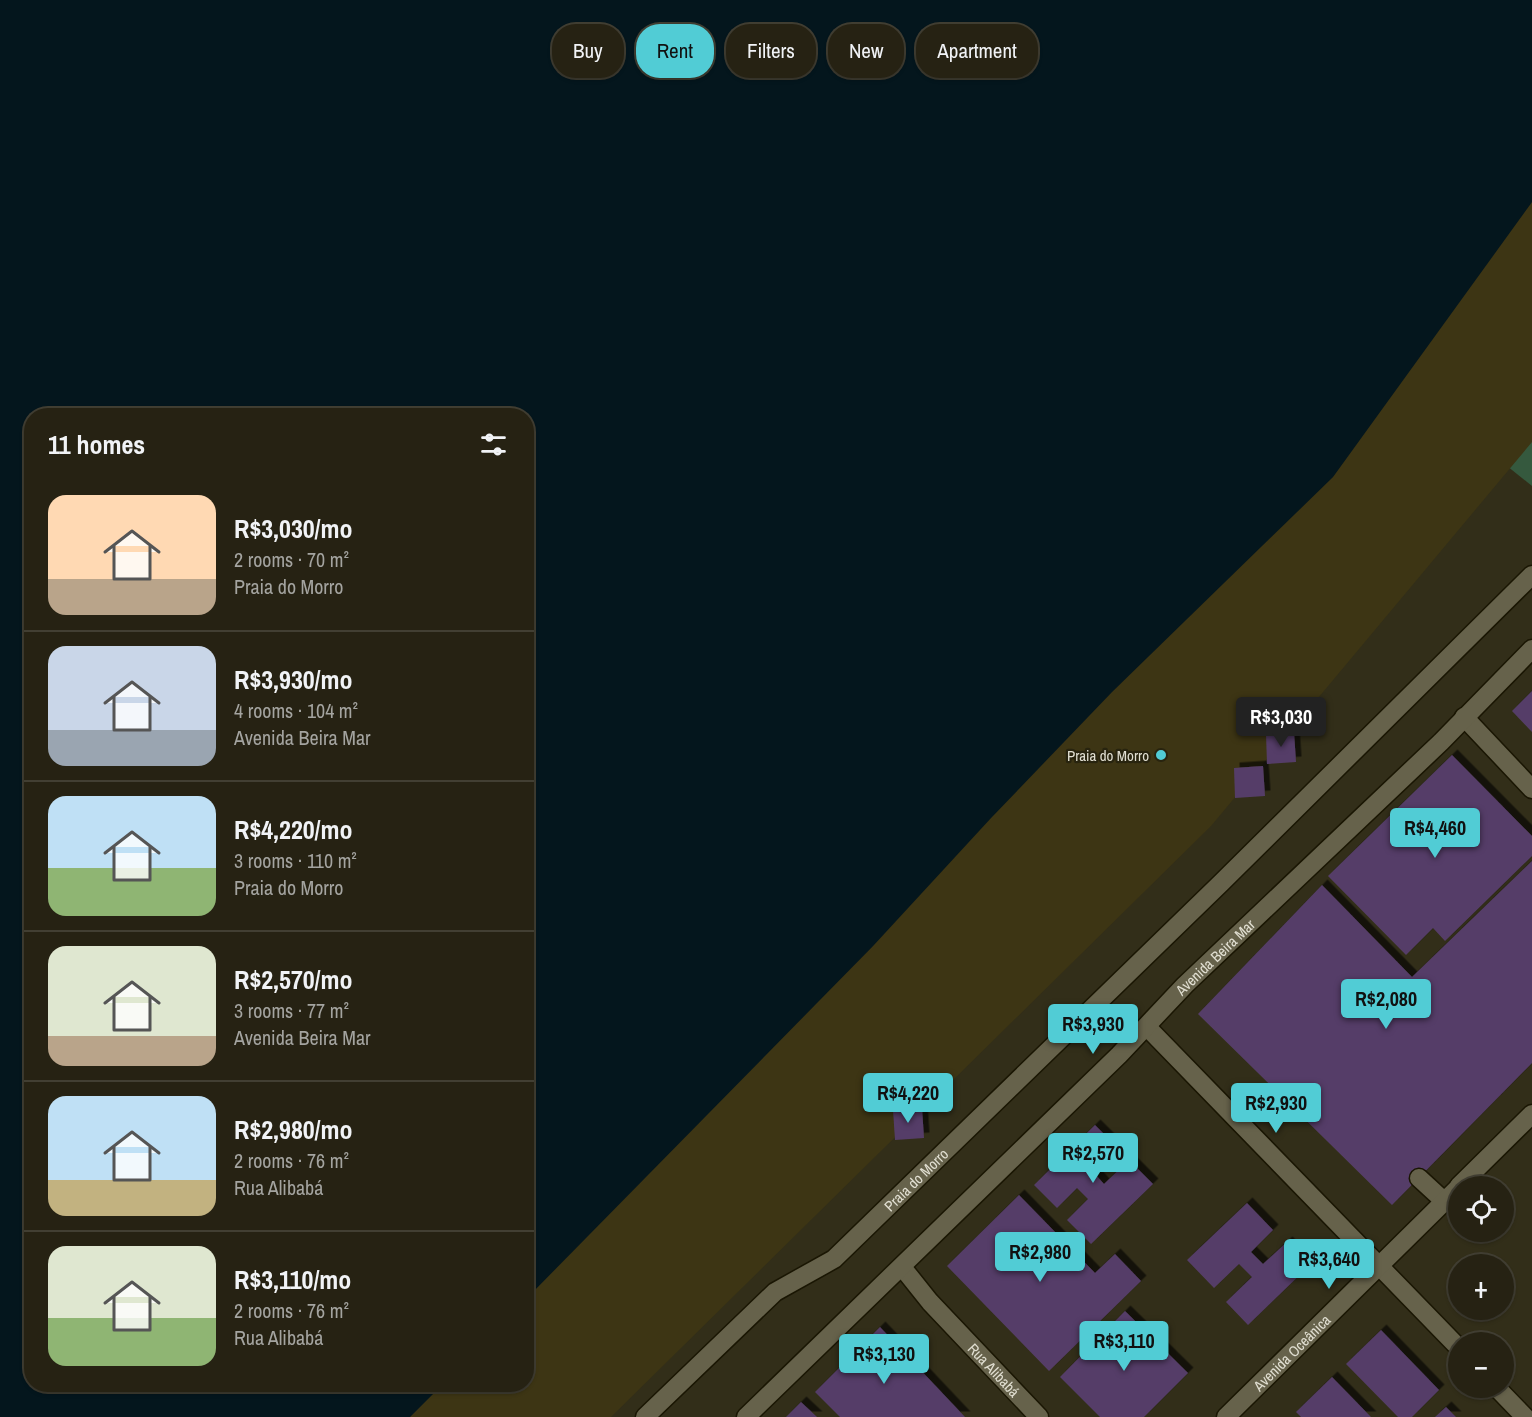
<!DOCTYPE html>
<html lang="en">
<head>
<meta charset="utf-8">
<style>
	body { margin:0; font-family:"Archivo Narrow",sans-serif; background:#322f21; color:#f1f3f6; height:100vh; display:flex; flex-direction:column; font-size:22px; white-space:nowrap }
	* { box-sizing:border-box; margin:0 }
	p { font-size:20px; color:#a4a4a0 }
	.icon { flex:none; width:33px; height:33px; fill:none; stroke:currentColor; stroke-width:2; stroke-linecap:round; stroke-linejoin:round }
	.map { position:relative; flex:1; overflow:hidden }
	.sheet { position:absolute; left:24px; top:408px; width:510px; height:984px; display:flex; flex-direction:column; background:#262213; border-radius:24px; box-shadow:0 2px 4px #0004,0 0 0 2px #423f33 }
	.sheet>* { flex:none }
	.hud { position:absolute; left:552px; top:24px; width:570px; height:54px; display:flex; gap:12px }
	.fabs { position:absolute; left:1448px; top:1176px; display:grid; gap:12px }
	.fabs a { display:grid; place-items:center; width:66px; height:66px; border-radius:50%; background:#262213; box-shadow:0 2px 4px #0004,0 0 0 2px #423f33; font-size:30px }
	.price { position:absolute; translate:-50% -51px; padding:0 14px; border-radius:6px; background:#51ccd5; color:#111; font-size:20px; line-height:39px; filter:drop-shadow(0 2px 3px #0008) }
	.price::after { content:''; position:absolute; left:50%; top:36px; width:18px; height:14px; margin-left:-9px; background:inherit; clip-path:polygon(0 0,100% 0,50% 100%) }
	.price.current { background:#222; color:#fff }
	ul { padding:0; list-style:none }
	li { display:flex; align-items:center; gap:18px; height:150px; padding:0 24px }
	li+li { border-top:2px solid #423f33 }
	li span { display:grid; place-items:center; flex:none; width:168px; height:120px; border-radius:18px; color:#555 }
	li>.icon { margin-inline-start:auto }
	span .icon { width:72px; height:72px; fill:#fffc; stroke-width:1 }
	li b { font-size:26px }
	h2 { display:flex; justify-content:space-between; align-items:center; height:72px; padding:0 24px; font-size:26px }
	.tag { padding:0 21px; border-radius:24px; background:#262213; box-shadow:0 2px 4px #0004,0 0 0 2px #423f33; font-size:21px; line-height:54px }
	.tag.current { background:#51ccd5; color:#111 }
	.map>svg:first-child { display:block }
</style>
</head>
<body>
<div class="map">
<svg width="1532" height="1417" viewBox="0 0 1532 1417">
	<defs>
		<filter id="shadow"><feDropShadow dx="5.5" dy="-5.5" stdDeviation="0" flood-color="#0009"/></filter>
	</defs>
	<rect width="100%" height="100%" fill="#322e19"/>
	<polygon fill="#35593e" points="1532,426 1532,486 1502,462"/>
	<polygon fill="#3d3514" points="1532,202 1532,442 1211,826 611,1417 410,1417 442,1385 526,1384 527,1298 873,946 991,818 1112,692 1333,477"/>
	<polygon fill="#04161d" points="0,0 1532,0 1532,202 1333,477 1112,692 991,818 873,946 527,1298 526,416 32,416 32,1384 442,1385 410,1417 0,1417"/>
	<g fill="#553e67" filter="url(#shadow)">
		<polygon points="1532,691 1532,732 1512,711"/>
		<polygon points="1294,732 1296,762 1267,764 1266,734"/>
		<polygon points="1452,755 1532,836 1532,856 1445,941 1433,928 1406,955 1328,876"/>
		<polygon points="1263,766 1265,796 1235,798 1234,768"/>
		<polygon points="1532,861 1532,1063 1392,1205 1198,1014 1322,885 1412,977"/>
		<polygon points="922,1108 924,1138 895,1140 893,1110"/>
		<polygon points="1095,1125 1120,1150 1095,1174 1104,1184 1129,1160 1153,1184 1091,1244 1067,1220 1088,1199 1077,1188 1057,1208 1034,1185"/>
		<polygon points="1019,1195 1095,1273 1115,1254 1141,1281 1049,1371 947,1266"/>
		<polygon points="1247,1203 1273,1230 1251,1252 1263,1264 1287,1242 1310,1265 1248,1325 1226,1302 1252,1277 1239,1264 1214,1288 1187,1260"/>
		<polygon points="1125,1311 1188,1373 1144,1417 1100,1417 1060,1377"/>
		<polygon points="880,1327 965,1417 840,1417 815,1392"/>
		<polygon points="1381,1330 1439,1390 1412,1417 1398,1417 1346,1364"/>
		<polygon points="1332,1377 1371,1417 1301,1417 1296,1412"/>
		<polygon points="801,1402 817,1417 786,1417"/>
		<polygon points="1446,1407 1456,1417 1435,1417"/>
	</g>
	<g fill="none" stroke-linecap="round" stroke-linejoin="round">
		<g stroke="#1a1603" stroke-width="21">
			<g id="minor">
				<polyline points="1464,717 1532,789"/>
				<polyline points="1147,1027 1458,1347"/>
				<polyline points="1419,1178 1444,1201"/>
				<polyline points="1459,1186 1532,1114"/>
				<path id="s1" d="M902,1267L930,1302L1039,1417"/>
				<polyline points="1497,1388 1525,1417"/>
				<path id="s2" d="M645,1417L775,1292L834,1259L1221,883L1532,575"/>
				<path id="s3" d="M746,1417L1119,1055L1185,985L1441,742L1532,649"/>
				<path id="s4" d="M1226,1417L1458,1188"/>
			</g>
		</g>
		<use href="#minor" stroke="#66624b" stroke-width="18"/>
	</g>
	<circle fill="#51ccd5" stroke="#28240f" stroke-width="2" cx="1161" cy="755" r="6"/>
	<g text-anchor="middle" dominant-baseline="central" stroke-width="4.5" stroke-linejoin="round" paint-order="stroke">
		<g font-size="15" fill="#e1dfd2" stroke="#28240f" text-anchor="end">
			<text x="1149" y="755">Praia do Morro</text>
		</g>
		<g font-size="15" fill="#e1dfd2" stroke="#28240f">
			<text stroke="none"><textPath href="#s3" startOffset="657">Avenida Beira Mar</textPath></text>
			<text stroke="none"><textPath href="#s2" startOffset="362">Praia do Morro</textPath></text>
			<text stroke="none"><textPath href="#s4" startOffset="92">Avenida Oceânica</textPath></text>
			<text stroke="none"><textPath href="#s1" startOffset="138">Rua Alibabá</textPath></text>
		</g>
	</g>
</svg>
<div class="fabs">
<a><svg class="icon" aria-label="locate" viewBox="0 0 24 24"><circle cx="12" cy="12" r="6"/><path d="M12 2v4M12 18v4M2 12h4M18 12h4"/></svg></a>
<a>+</a>
<a>−</a>
</div>
<b class="price current" style="left:1281px;top:748px">R$3,030</b>
<b class="price" style="left:1435px;top:859px">R$4,460</b>
<b class="price" style="left:1386px;top:1030px">R$2,080</b>
<b class="price" style="left:1093px;top:1055px">R$3,930</b>
<b class="price" style="left:908px;top:1124px">R$4,220</b>
<b class="price" style="left:1276px;top:1134px">R$2,930</b>
<b class="price" style="left:1093px;top:1184px">R$2,570</b>
<b class="price" style="left:1040px;top:1283px">R$2,980</b>
<b class="price" style="left:1329px;top:1290px">R$3,640</b>
<b class="price" style="left:1124px;top:1372px">R$3,110</b>
<b class="price" style="left:884px;top:1385px">R$3,130</b>
<div class="hud">
<a class="tag">Buy</a>
<a class="tag current">Rent</a>
<a class="tag">Filters</a>
<a class="tag">New</a>
<a class="tag">Apartment</a>
</div>
<section class="sheet">
<h2>11 homes<svg class="icon" aria-label="filters" viewBox="0 0 24 24"><path d="M4 7h16M4 17h16"/><circle cx="9" cy="7" r="2"/><circle cx="15" cy="17" r="2"/></svg></h2>
<ul>
<li><span style="background:linear-gradient(#ffd9b3 70%,#b9a48a 0)"><svg class="icon" aria-label="home" viewBox="0 0 24 24"><path d="M3 11l9-7 9 7M6 9v11h12V9"/></svg></span><div><b>R$3,030/mo</b><p>2 rooms · 70 m²</p><p>Praia do Morro</p></div></li>
<li><span style="background:linear-gradient(#c9d6e8 70%,#9aa5b1 0)"><svg class="icon" aria-label="home" viewBox="0 0 24 24"><path d="M3 11l9-7 9 7M6 9v11h12V9"/></svg></span><div><b>R$3,930/mo</b><p>4 rooms · 104 m²</p><p>Avenida Beira Mar</p></div></li>
<li><span style="background:linear-gradient(#bfe0f5 60%,#8fb573 0)"><svg class="icon" aria-label="home" viewBox="0 0 24 24"><path d="M3 11l9-7 9 7M6 9v11h12V9"/></svg></span><div><b>R$4,220/mo</b><p>3 rooms · 110 m²</p><p>Praia do Morro</p></div></li>
<li><span style="background:linear-gradient(#dfe7d0 75%,#b9a48a 0)"><svg class="icon" aria-label="home" viewBox="0 0 24 24"><path d="M3 11l9-7 9 7M6 9v11h12V9"/></svg></span><div><b>R$2,570/mo</b><p>3 rooms · 77 m²</p><p>Avenida Beira Mar</p></div></li>
<li><span style="background:linear-gradient(#bfe0f5 70%,#c2b280 0)"><svg class="icon" aria-label="home" viewBox="0 0 24 24"><path d="M3 11l9-7 9 7M6 9v11h12V9"/></svg></span><div><b>R$2,980/mo</b><p>2 rooms · 76 m²</p><p>Rua Alibabá</p></div></li>
<li><span style="background:linear-gradient(#dfe7d0 60%,#8fb573 0)"><svg class="icon" aria-label="home" viewBox="0 0 24 24"><path d="M3 11l9-7 9 7M6 9v11h12V9"/></svg></span><div><b>R$3,110/mo</b><p>2 rooms · 76 m²</p><p>Rua Alibabá</p></div></li>
</ul>
</section>
</div>
</body>
</html>
